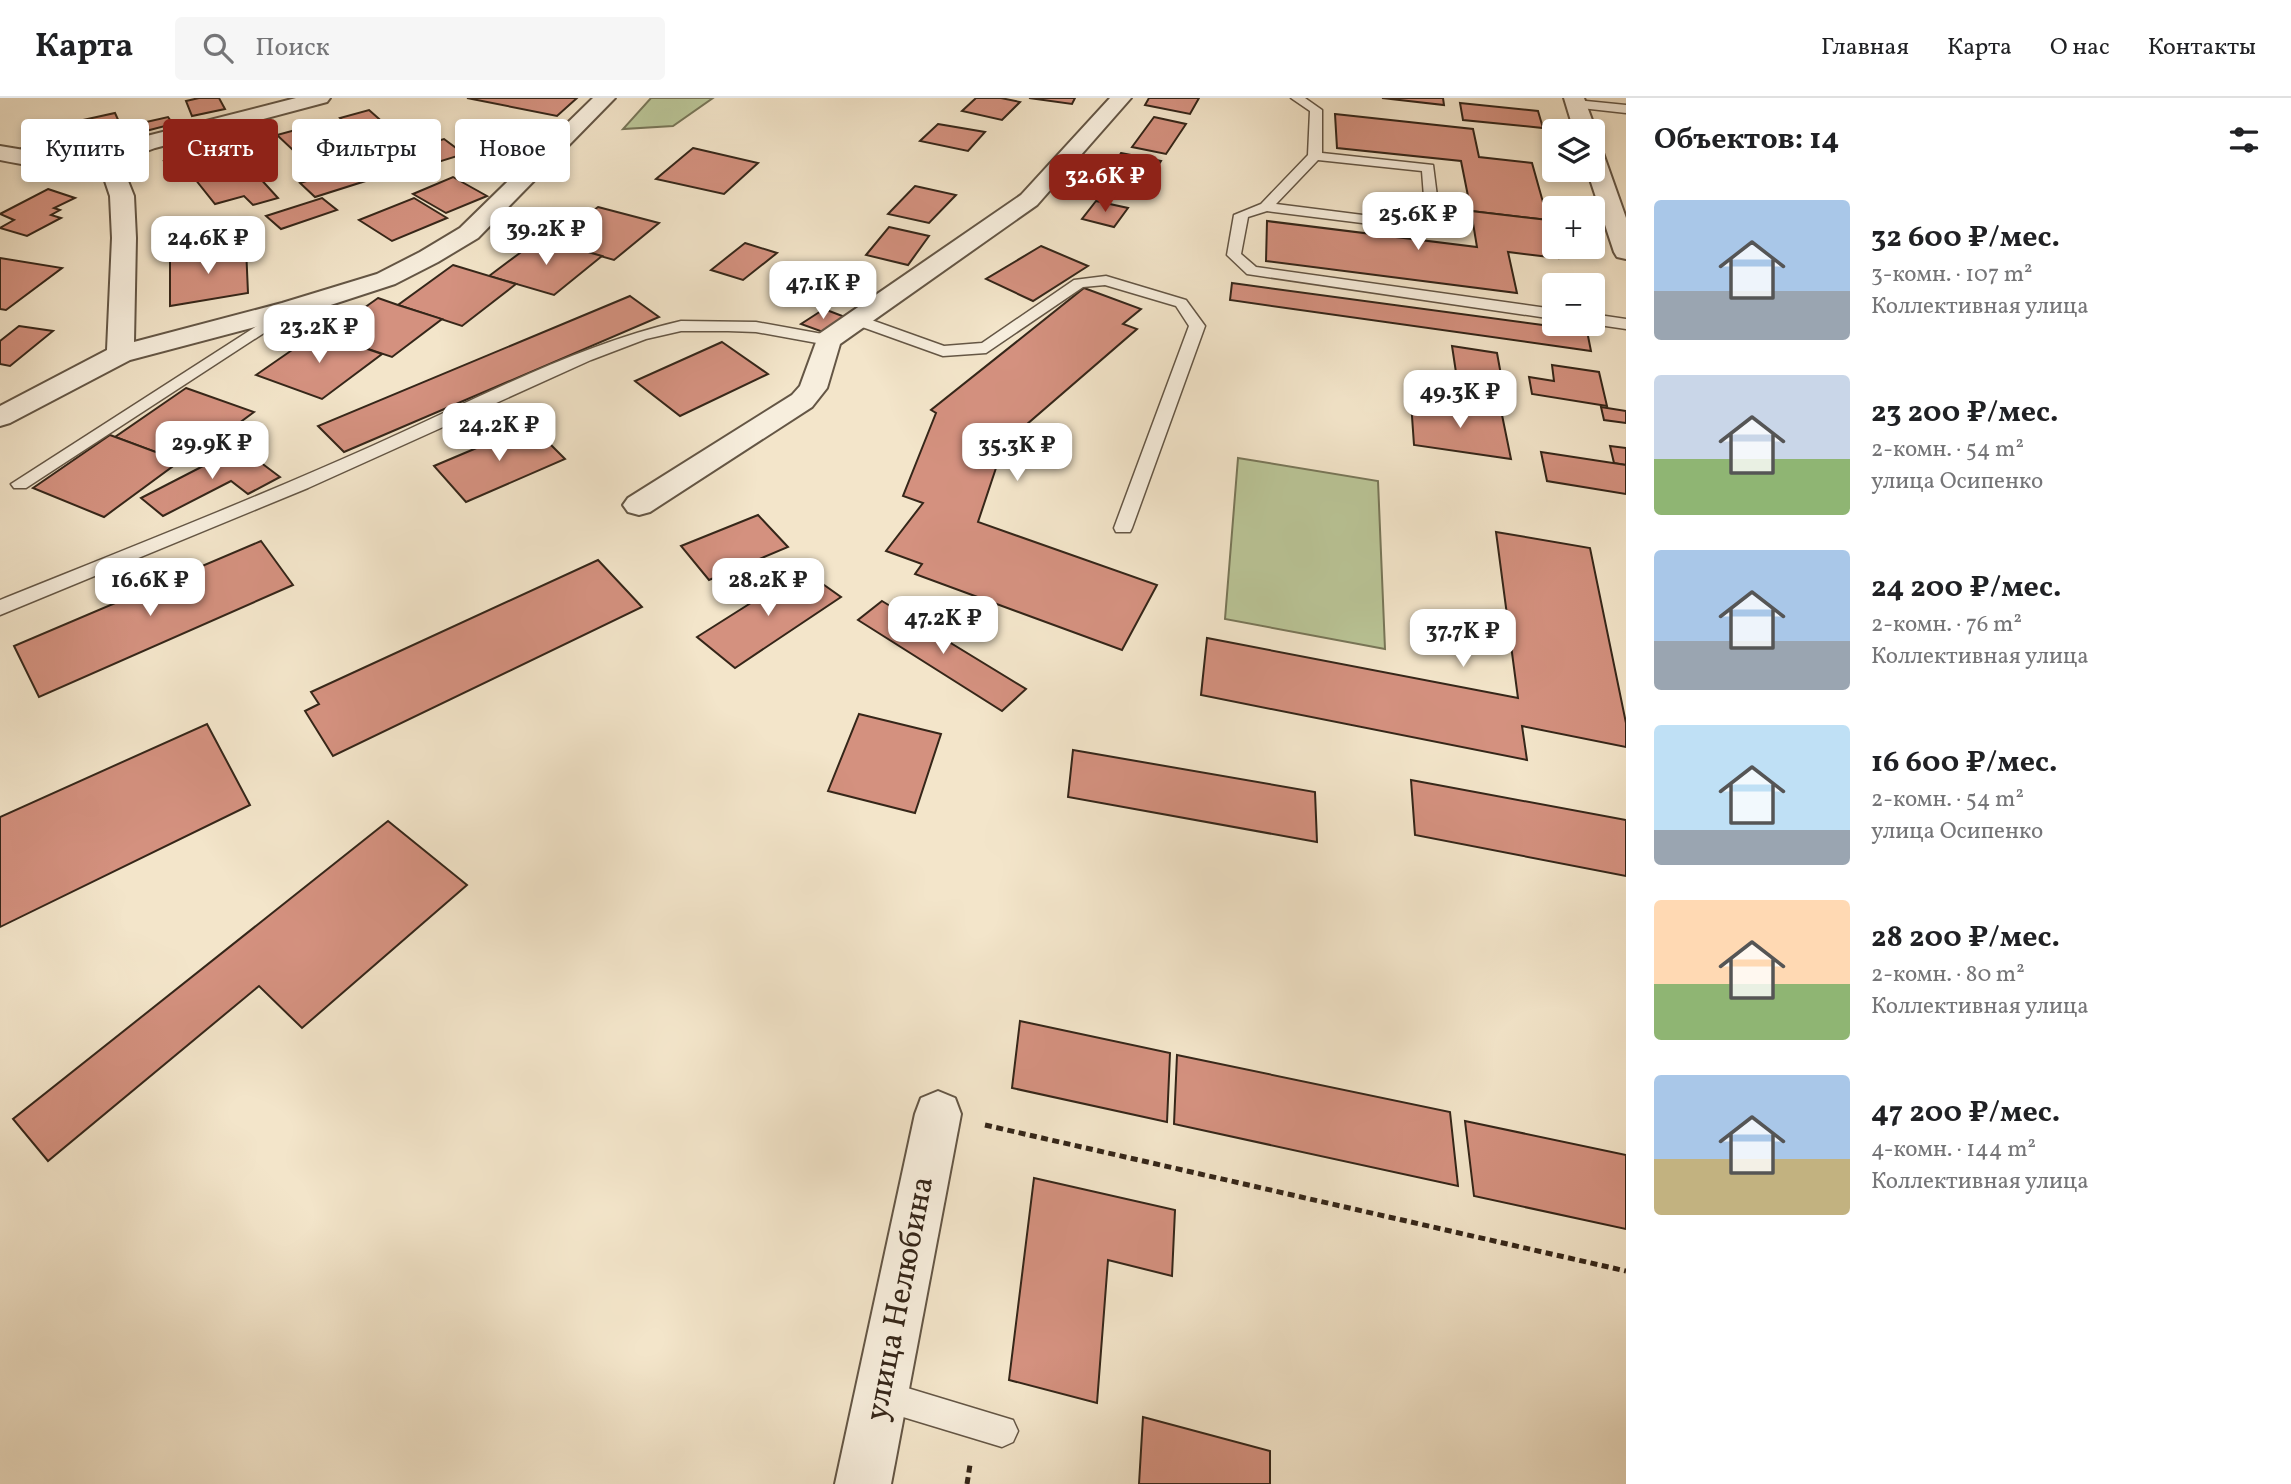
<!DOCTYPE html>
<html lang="ru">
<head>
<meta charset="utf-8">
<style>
	body { margin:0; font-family:Vollkorn,serif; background:#f6f6f6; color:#202124; height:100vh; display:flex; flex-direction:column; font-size:26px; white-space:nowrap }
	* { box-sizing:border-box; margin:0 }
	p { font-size:23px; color:#757577 }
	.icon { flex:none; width:38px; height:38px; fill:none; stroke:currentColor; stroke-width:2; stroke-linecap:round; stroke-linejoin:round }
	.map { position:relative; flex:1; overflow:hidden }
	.side { display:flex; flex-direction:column; background:#fff; width:665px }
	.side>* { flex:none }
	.banner { position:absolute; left:21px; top:21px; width:665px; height:63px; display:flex; gap:14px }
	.controls { position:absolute; left:1542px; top:21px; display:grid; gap:14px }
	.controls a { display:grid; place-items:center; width:63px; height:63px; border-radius:7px; background:#fff; box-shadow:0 4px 10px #0003; font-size:35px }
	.price { position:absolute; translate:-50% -60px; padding:0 16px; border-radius:14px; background:#fff; color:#222; font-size:23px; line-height:46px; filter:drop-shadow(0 2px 4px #0008) }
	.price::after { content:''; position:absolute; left:50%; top:42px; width:21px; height:16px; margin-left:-10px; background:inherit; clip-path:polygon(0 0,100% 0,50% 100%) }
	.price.current { background:#8f2418; color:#fff }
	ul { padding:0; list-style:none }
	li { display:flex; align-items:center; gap:21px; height:175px; padding:0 28px }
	li span { display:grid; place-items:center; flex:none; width:196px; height:140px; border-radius:7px; color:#555 }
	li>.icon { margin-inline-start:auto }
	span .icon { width:84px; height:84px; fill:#fffc; stroke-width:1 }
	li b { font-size:30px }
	h2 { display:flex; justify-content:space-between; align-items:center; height:84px; padding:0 28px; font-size:30px }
	.chip { padding:0 24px; border-radius:7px; background:#fff; box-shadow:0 4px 10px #0003; font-size:24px; line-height:63px }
	.chip.current { background:#8f2418; color:#fff }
	header { display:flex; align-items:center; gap:42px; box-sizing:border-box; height:98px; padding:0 35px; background:#fff; border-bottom:2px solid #e0e0e0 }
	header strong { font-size:33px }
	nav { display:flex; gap:38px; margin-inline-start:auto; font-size:24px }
	.search { width:490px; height:63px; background:#f6f6f6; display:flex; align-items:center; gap:18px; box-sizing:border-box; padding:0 24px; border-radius:7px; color:#757577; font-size:26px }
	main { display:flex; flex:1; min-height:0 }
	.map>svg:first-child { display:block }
</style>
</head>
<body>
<header>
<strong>Карта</strong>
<div class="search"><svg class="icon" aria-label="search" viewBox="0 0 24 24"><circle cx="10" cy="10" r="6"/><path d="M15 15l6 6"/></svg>Поиск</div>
<nav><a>Главная</a><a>Карта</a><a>О нас</a><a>Контакты</a></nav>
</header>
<main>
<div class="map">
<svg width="1626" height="1386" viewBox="0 0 1626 1386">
	<rect width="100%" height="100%" fill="#f3e5ca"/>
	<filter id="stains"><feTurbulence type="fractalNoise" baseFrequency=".00286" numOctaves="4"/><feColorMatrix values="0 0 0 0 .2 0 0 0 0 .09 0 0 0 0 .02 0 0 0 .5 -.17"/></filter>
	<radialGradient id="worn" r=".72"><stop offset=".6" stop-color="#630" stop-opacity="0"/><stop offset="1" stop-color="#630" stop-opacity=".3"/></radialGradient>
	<g fill="#bac597" stroke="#787658" stroke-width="2">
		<polygon points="651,0 713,0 673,28 623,31"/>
		<polygon points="1238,360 1378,383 1385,551 1225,521"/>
	</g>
	<g fill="#d4917f" stroke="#352619" stroke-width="2">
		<polygon points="199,0 219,0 225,11 192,18 186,3"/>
		<polygon points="467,0 577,0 557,18"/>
		<polygon points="976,0 1001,0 1020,4 1002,22 962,13"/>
		<polygon points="1029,0 1075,0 1072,6"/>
		<polygon points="1149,0 1199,0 1190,16 1145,7"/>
		<polygon points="1382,0 1443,0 1444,7"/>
		<polygon points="1460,5 1538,13 1543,30 1463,22"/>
		<polygon points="369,12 386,27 356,36 340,20"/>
		<polygon points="115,15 125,37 91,44 83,22"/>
		<polygon points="1335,16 1473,31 1479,59 1532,65 1548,122 1471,113 1461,63 1337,50"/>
		<polygon points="168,19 173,26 138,35 133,27"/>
		<polygon points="1154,19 1186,26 1166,56 1132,49"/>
		<polygon points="321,25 339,42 295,54 277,37"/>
		<polygon points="938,26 985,34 968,53 920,43"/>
		<polygon points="56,31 79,39 46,58 20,51"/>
		<polygon points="263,35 273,45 252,51 272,72 257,77 278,100 253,107 244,98 215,106 195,81 209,78 205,73 178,80 164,63"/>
		<polygon points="444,41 464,56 435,65 416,49"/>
		<polygon points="339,42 345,48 301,60 295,54"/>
		<polygon points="693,50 758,65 724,96 656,81"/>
		<polygon points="1121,55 1161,63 1148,84 1108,76"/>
		<polygon points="379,61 394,74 315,99 300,85"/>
		<polygon points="453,79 487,98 446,115 413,96"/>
		<polygon points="915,88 956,97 929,125 888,116"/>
		<polygon points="48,91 75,100 54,110 60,112 51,117 61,120 27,138 0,130 14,122 0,116"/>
		<polygon points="322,100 337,112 281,131 266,118"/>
		<polygon points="414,100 447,120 392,143 359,122"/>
		<polygon points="1096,103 1128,110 1114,129 1082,121"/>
		<polygon points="598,109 659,125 614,162 552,144"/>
		<polygon points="1471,113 1548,122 1558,160 1508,154 1517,195 1266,163 1267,123 1477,149"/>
		<polygon points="889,129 929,138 908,167 866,157"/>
		<polygon points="540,140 552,144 602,158 554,197 489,178"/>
		<polygon points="745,145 777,155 743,182 711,172"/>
		<polygon points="1041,148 1088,168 1033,203 986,181"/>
		<polygon points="246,149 248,195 170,208 170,160"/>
		<polygon points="0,160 62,170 6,212 0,211"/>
		<polygon points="453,167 516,186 462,228 398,207"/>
		<polygon points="1232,185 1587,233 1591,253 1230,202"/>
		<polygon points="1084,190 1141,211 1123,226 1137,231 1004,346 978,424 1157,487 1122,552 915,476 922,466 886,453 923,405 903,398 936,315 931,312"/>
		<polygon points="630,198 659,219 344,354 318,328"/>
		<polygon points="378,200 398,207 442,221 392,259 326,237"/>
		<polygon points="824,211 845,219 823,234 801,226"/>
		<polygon points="19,228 53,233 10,268 0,266 0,243"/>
		<polygon points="318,234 382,256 322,301 256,277"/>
		<polygon points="722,244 768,276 680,318 635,283"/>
		<polygon points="1452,248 1497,255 1503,288 1457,281"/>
		<polygon points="1552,267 1599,274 1607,308 1532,296 1529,279 1554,283"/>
		<polygon points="186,290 254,314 185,365 115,339"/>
		<polygon points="1411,304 1502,317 1511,361 1414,347"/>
		<polygon points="1601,309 1626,313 1626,325 1604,322"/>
		<polygon points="531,327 565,361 466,404 434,368"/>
		<polygon points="110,337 180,363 104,419 33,390"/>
		<polygon points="1610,348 1626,350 1626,367 1614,365"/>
		<polygon points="240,349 280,379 248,396 231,383 163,418 141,400"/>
		<polygon points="1541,354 1626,367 1626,396 1547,383"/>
		<polygon points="758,417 788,449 709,482 681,448"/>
		<polygon points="1496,434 1590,450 1626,625 1626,649 1522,628 1527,662 1201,597 1207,540 1518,600"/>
		<polygon points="261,443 293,487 39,599 14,548"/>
		<polygon points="598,462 642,509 333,658 305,613 319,606 311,594"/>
		<polygon points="803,472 841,499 735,570 697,539"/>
		<polygon points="882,503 1026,591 1002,613 858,522"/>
		<polygon points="859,616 941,636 915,715 828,693"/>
		<polygon points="207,626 250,707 0,829 0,719"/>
		<polygon points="1073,652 1315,694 1317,744 1068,699"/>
		<polygon points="1411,682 1626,722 1626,778 1415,737"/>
		<polygon points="388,723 467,787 302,930 259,888 48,1063 13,1021"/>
		<polygon points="1020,923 1170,955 1167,1024 1012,990"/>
		<polygon points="1177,957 1450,1014 1458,1088 1174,1026"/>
		<polygon points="1465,1023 1626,1057 1626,1131 1474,1098"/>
		<polygon points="1034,1080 1175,1112 1172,1178 1108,1162 1097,1305 1009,1282"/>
		<polygon points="1143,1319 1270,1353 1270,1386 1139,1386"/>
	</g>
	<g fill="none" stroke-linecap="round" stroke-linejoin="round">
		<g stroke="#645645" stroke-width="3">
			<g id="lane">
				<path d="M1291,0H1305L1322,12V55L1433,67L1441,130L1434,134L1267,113L1248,119L1241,156L1256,169L1554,211V221L1247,176L1227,157L1234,117L1261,106L1308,57L1310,13ZM1318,62L1422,73L1426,125L1276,106Z"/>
				<polygon points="1576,2 1626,7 1626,15 1572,9 1572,3"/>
				<polygon points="1106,178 1186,202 1205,228 1132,430 1130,434 1116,434 1114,430 1189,228 1176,208 1105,187 1083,189 986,255 943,258 851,225 849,222 857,217 863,219 944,248 982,245 1074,182"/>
				<polygon points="291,206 296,208 299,211 296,214 26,390 14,390 11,386"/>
				<polygon points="1592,216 1626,221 1626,231 1592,226"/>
				<path d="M681,223L756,224L828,237L836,242L828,247L756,234L728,233H681L646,241L591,262L308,390L0,517V502C124,452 249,403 372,348C471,304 576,247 681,223Z"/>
				<polygon points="881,1282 1013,1322 1018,1333 1013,1344 1002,1349 870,1309 865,1298 870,1287"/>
			</g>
		</g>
		<g stroke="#645645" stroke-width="4">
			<g id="street">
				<path d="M296,0H330L327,4L155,50L120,63L134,98L136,140L134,244L282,205L377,176L420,154L460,130L593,0H615L478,140L438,164L395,186L300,217L130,262L10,325L0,328V308L107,252L112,140L110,98L100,68C66,73 33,69 0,62V48L54,57L104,54L139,40Z"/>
				<polygon points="1110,0 1131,0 1037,107 840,246 827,290 812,309 650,414 639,417 628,414 623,407 628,400 792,297 800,288 819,236 1021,97"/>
				<polygon points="1564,0 1584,0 1596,33 1593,38 1592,33 1574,33"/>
				<polygon points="1592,49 1600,50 1603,55 1626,120 1626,161 1617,159 1614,154 1587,72 1592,72"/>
				<polygon points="938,993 955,1000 961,1016 891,1386 835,1386 915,1016 921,1000"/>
			</g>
		</g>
		<g stroke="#352619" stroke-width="5" stroke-dasharray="7 4.5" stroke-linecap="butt">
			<polyline points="985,1027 1626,1173"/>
			<polyline points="967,1386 970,1367"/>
		</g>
		<use href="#lane" fill="#f7eedd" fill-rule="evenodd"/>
		<use href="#street" fill="#f7eedd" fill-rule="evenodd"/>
	</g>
	<g text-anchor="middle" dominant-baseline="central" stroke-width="6" stroke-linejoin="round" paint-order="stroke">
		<g font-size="32" fill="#352619" stroke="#f7eedd">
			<text transform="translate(901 1201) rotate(-79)">улица Нелюбина</text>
		</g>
	</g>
	<rect width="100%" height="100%" filter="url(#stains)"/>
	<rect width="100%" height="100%" fill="url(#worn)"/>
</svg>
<div class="controls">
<a><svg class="icon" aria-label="layers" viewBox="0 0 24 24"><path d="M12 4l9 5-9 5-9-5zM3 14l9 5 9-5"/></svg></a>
<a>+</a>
<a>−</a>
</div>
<b class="price current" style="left:1105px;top:116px">32.6K ₽</b>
<b class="price" style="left:1418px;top:154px">25.6K ₽</b>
<b class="price" style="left:546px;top:169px">39.2K ₽</b>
<b class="price" style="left:208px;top:178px">24.6K ₽</b>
<b class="price" style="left:823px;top:223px">47.1K ₽</b>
<b class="price" style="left:319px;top:267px">23.2K ₽</b>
<b class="price" style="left:1460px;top:332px">49.3K ₽</b>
<b class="price" style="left:499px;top:365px">24.2K ₽</b>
<b class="price" style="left:212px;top:383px">29.9K ₽</b>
<b class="price" style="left:1017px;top:385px">35.3K ₽</b>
<b class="price" style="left:150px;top:520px">16.6K ₽</b>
<b class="price" style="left:768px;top:520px">28.2K ₽</b>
<b class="price" style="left:943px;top:558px">47.2K ₽</b>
<b class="price" style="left:1463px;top:571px">37.7K ₽</b>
<div class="banner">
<a class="chip">Купить</a>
<a class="chip current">Снять</a>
<a class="chip">Фильтры</a>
<a class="chip">Новое</a>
</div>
</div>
<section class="side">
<h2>Объектов: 14<svg class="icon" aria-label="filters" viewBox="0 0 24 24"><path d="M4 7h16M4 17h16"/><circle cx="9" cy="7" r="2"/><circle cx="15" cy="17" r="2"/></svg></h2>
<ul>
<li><span style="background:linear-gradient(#a9c7e8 65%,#9aa5b1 0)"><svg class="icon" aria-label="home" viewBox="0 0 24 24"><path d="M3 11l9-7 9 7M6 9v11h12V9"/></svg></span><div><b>32 600 ₽/мес.</b><p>3-комн. · 107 m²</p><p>Коллективная улица</p></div></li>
<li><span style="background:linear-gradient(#c9d6e8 60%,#8fb573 0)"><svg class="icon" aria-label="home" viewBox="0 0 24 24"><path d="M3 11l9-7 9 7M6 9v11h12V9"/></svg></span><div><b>23 200 ₽/мес.</b><p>2-комн. · 54 m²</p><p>улица Осипенко</p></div></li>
<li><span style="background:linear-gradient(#a9c7e8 65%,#9aa5b1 0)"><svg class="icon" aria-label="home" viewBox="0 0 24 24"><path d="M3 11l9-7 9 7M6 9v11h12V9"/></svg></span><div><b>24 200 ₽/мес.</b><p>2-комн. · 76 m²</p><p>Коллективная улица</p></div></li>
<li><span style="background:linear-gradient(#bfe0f5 75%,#9aa5b1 0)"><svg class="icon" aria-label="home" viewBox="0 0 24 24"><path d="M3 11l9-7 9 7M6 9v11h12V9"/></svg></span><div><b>16 600 ₽/мес.</b><p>2-комн. · 54 m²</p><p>улица Осипенко</p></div></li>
<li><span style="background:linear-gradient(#ffd9b3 60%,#8fb573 0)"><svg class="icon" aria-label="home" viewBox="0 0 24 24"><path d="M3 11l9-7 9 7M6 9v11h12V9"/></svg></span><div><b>28 200 ₽/мес.</b><p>2-комн. · 80 m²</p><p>Коллективная улица</p></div></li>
<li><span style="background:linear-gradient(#a9c7e8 60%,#c2b280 0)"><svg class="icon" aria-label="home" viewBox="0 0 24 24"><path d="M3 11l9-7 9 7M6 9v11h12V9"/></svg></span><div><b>47 200 ₽/мес.</b><p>4-комн. · 144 m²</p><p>Коллективная улица</p></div></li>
</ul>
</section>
</main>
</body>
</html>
